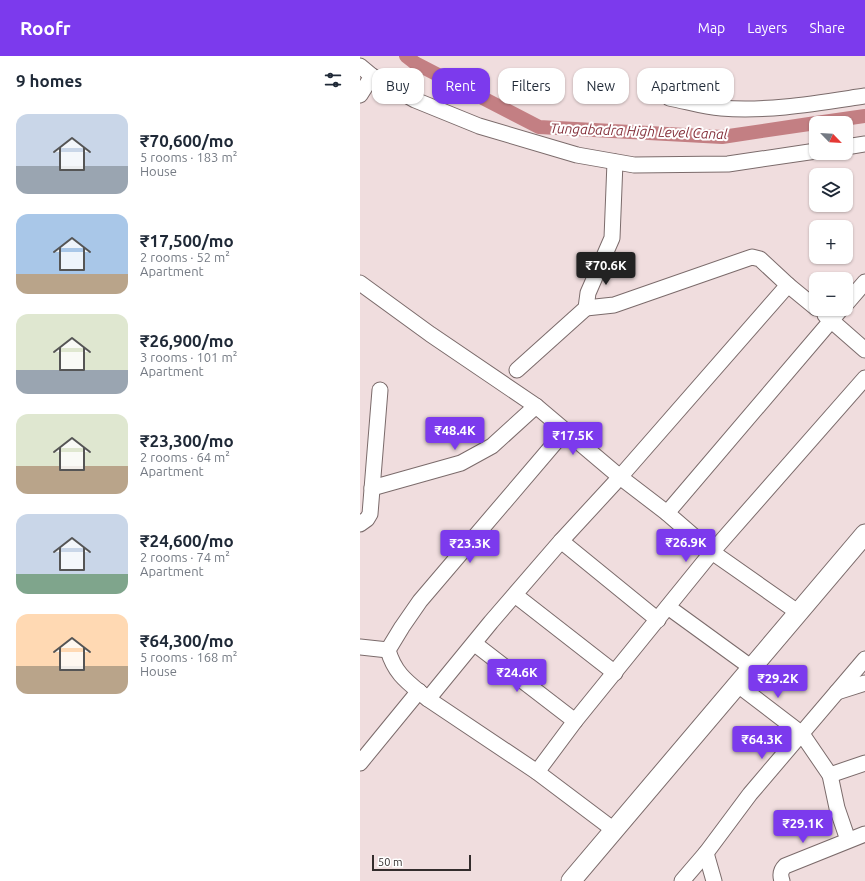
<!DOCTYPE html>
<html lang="en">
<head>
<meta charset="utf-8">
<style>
	body { margin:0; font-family:Ubuntu,sans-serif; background:#f2f2f3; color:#1f2937; height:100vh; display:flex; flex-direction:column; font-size:15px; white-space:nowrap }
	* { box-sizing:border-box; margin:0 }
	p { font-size:13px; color:#747a83 }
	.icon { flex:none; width:22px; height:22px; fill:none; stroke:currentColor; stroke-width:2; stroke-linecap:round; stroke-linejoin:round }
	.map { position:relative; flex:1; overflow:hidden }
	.details { display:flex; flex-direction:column; background:#fff; width:360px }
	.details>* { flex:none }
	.guide { position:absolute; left:12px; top:12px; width:380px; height:36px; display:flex; gap:8px }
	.needle { width:26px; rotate:115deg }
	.tools { position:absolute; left:449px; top:60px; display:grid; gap:8px }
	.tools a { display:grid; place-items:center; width:44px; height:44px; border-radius:8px; background:#fff; box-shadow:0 1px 3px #0004; font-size:20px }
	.scale { position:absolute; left:12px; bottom:10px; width:99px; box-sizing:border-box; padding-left:4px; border:2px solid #332c2c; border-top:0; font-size:11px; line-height:14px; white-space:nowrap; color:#332c2c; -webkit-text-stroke:3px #fff; paint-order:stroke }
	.price { position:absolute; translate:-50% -34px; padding:0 9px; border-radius:4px; background:#7c3aed; color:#fff; font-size:13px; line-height:26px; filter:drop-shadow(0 1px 2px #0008) }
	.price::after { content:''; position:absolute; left:50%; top:24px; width:12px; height:9px; margin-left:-6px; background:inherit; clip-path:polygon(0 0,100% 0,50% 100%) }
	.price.current { background:#222; color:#fff }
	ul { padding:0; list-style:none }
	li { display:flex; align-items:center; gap:12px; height:100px; padding:0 16px }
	li span { display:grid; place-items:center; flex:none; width:112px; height:80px; border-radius:12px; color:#555 }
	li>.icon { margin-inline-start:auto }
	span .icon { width:48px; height:48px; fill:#fffc; stroke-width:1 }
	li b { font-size:17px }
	h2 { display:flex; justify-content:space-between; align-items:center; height:48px; padding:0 16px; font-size:17px }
	.tag { padding:0 14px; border-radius:12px; background:#fff; box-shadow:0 1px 3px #0004; font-size:14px; line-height:36px }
	.tag.current { background:#7c3aed; color:#fff }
	header { display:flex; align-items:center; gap:24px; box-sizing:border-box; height:56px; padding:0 20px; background:#7c3aed; color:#fff }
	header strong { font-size:19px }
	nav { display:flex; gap:22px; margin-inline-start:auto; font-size:14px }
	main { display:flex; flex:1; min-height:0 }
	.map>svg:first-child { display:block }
</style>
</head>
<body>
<header>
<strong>Roofr</strong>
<nav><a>Map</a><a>Layers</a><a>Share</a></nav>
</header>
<main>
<section class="details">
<h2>9 homes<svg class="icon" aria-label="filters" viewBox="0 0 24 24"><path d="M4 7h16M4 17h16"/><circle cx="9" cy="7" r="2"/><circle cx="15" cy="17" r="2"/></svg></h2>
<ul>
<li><span style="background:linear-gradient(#c9d6e8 65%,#9aa5b1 0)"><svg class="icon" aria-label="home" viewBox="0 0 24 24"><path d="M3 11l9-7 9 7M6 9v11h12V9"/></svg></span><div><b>₹70,600/mo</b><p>5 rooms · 183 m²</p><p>House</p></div></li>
<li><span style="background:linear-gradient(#a9c7e8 75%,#b9a48a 0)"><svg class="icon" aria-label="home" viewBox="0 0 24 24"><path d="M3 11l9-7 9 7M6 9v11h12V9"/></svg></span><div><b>₹17,500/mo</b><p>2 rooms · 52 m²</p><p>Apartment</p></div></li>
<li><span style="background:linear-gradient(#dfe7d0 70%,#9aa5b1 0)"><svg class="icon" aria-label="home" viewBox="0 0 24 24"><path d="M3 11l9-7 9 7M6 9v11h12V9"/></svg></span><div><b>₹26,900/mo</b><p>3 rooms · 101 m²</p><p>Apartment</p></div></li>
<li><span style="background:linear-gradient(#dfe7d0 65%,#b9a48a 0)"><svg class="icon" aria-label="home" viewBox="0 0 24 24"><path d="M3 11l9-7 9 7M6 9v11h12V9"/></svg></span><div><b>₹23,300/mo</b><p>2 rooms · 64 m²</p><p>Apartment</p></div></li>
<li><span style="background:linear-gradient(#c9d6e8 75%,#7fa58c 0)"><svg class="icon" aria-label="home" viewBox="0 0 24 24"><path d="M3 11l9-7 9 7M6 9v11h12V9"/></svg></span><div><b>₹24,600/mo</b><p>2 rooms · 74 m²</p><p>Apartment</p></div></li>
<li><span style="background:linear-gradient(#ffd9b3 65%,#b9a48a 0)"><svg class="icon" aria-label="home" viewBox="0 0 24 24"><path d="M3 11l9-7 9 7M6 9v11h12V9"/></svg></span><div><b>₹64,300/mo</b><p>5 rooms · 168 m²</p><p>House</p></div></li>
</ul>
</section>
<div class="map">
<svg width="505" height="825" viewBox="0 0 505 825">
	<rect width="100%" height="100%" fill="#f0ddde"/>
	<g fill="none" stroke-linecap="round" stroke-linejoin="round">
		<g stroke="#c37f83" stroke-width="14">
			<polyline points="46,0 55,7 179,71 362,81 456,67"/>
			<polyline points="456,67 505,60"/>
		</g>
		<g stroke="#7b6b6b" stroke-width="17">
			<g id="minor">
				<polyline points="0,10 12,20 55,44 119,70 217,99 274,109 368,108 456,95"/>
				<polyline points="0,39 12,20"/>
				<path d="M309,42C326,45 343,51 361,52C408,56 458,47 505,40"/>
				<polyline points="486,91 505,88"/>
				<polyline points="0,227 70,278 176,350 260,421 307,457 352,496 439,557"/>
				<polyline points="486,248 505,226"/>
				<polyline points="226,252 254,249 392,201 400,203 428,229 456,252"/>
				<polyline points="465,259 505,294"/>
				<polyline points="157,314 226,252 228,237 252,182 255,106"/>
				<polyline points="12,432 101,407 132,390 176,350"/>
				<polyline points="307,457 481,253"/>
				<polyline points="0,468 7,463 10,458 20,334"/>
				<polyline points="201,485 298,564"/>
				<polyline points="155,539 255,617"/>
				<polyline points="308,551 392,612"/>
				<polyline points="115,588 215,665"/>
				<polyline points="0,591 28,594"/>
				<polyline points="378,629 442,678 470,719 477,752 488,784"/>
				<polyline points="477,636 505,627"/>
				<path d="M68,643C49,627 35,619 28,594L42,571L60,545L205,375"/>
				<polyline points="0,707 59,635"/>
				<polyline points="177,716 215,665 352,496 505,322"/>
				<polyline points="470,719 505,707"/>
				<polyline points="254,774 177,716 68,643 131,566 201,485 260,421 428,229"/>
				<polyline points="346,797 354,825"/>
				<polyline points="322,825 346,797 390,738 505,603"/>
				<path d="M422,825C420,819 420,815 425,810L505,778"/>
			</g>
		</g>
		<g stroke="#7b6b6b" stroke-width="21">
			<polyline id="major" points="211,825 505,478"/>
		</g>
		<use href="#minor" stroke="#fff" stroke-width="15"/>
		<use href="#major" stroke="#fff" stroke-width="19"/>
	</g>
	<g text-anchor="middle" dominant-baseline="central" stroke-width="4" stroke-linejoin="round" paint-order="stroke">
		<g font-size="14" font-style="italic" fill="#86343e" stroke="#fff">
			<text transform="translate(279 75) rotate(2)">Tungabadra High Level Canal</text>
		</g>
	</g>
</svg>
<div class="tools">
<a><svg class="needle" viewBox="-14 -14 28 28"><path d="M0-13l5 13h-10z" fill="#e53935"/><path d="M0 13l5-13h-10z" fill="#747a83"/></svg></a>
<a><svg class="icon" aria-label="layers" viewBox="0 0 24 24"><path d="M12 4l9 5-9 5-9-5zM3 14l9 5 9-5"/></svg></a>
<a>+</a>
<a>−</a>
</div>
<div class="scale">50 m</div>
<b class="price current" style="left:246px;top:230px">₹70.6K</b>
<b class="price" style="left:95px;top:395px">₹48.4K</b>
<b class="price" style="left:213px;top:400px">₹17.5K</b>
<b class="price" style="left:326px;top:507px">₹26.9K</b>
<b class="price" style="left:110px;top:508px">₹23.3K</b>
<b class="price" style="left:157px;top:637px">₹24.6K</b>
<b class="price" style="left:418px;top:643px">₹29.2K</b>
<b class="price" style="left:402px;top:704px">₹64.3K</b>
<b class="price" style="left:443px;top:788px">₹29.1K</b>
<div class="guide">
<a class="tag">Buy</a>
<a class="tag current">Rent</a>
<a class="tag">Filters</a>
<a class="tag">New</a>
<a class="tag">Apartment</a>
</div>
</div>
</main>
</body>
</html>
